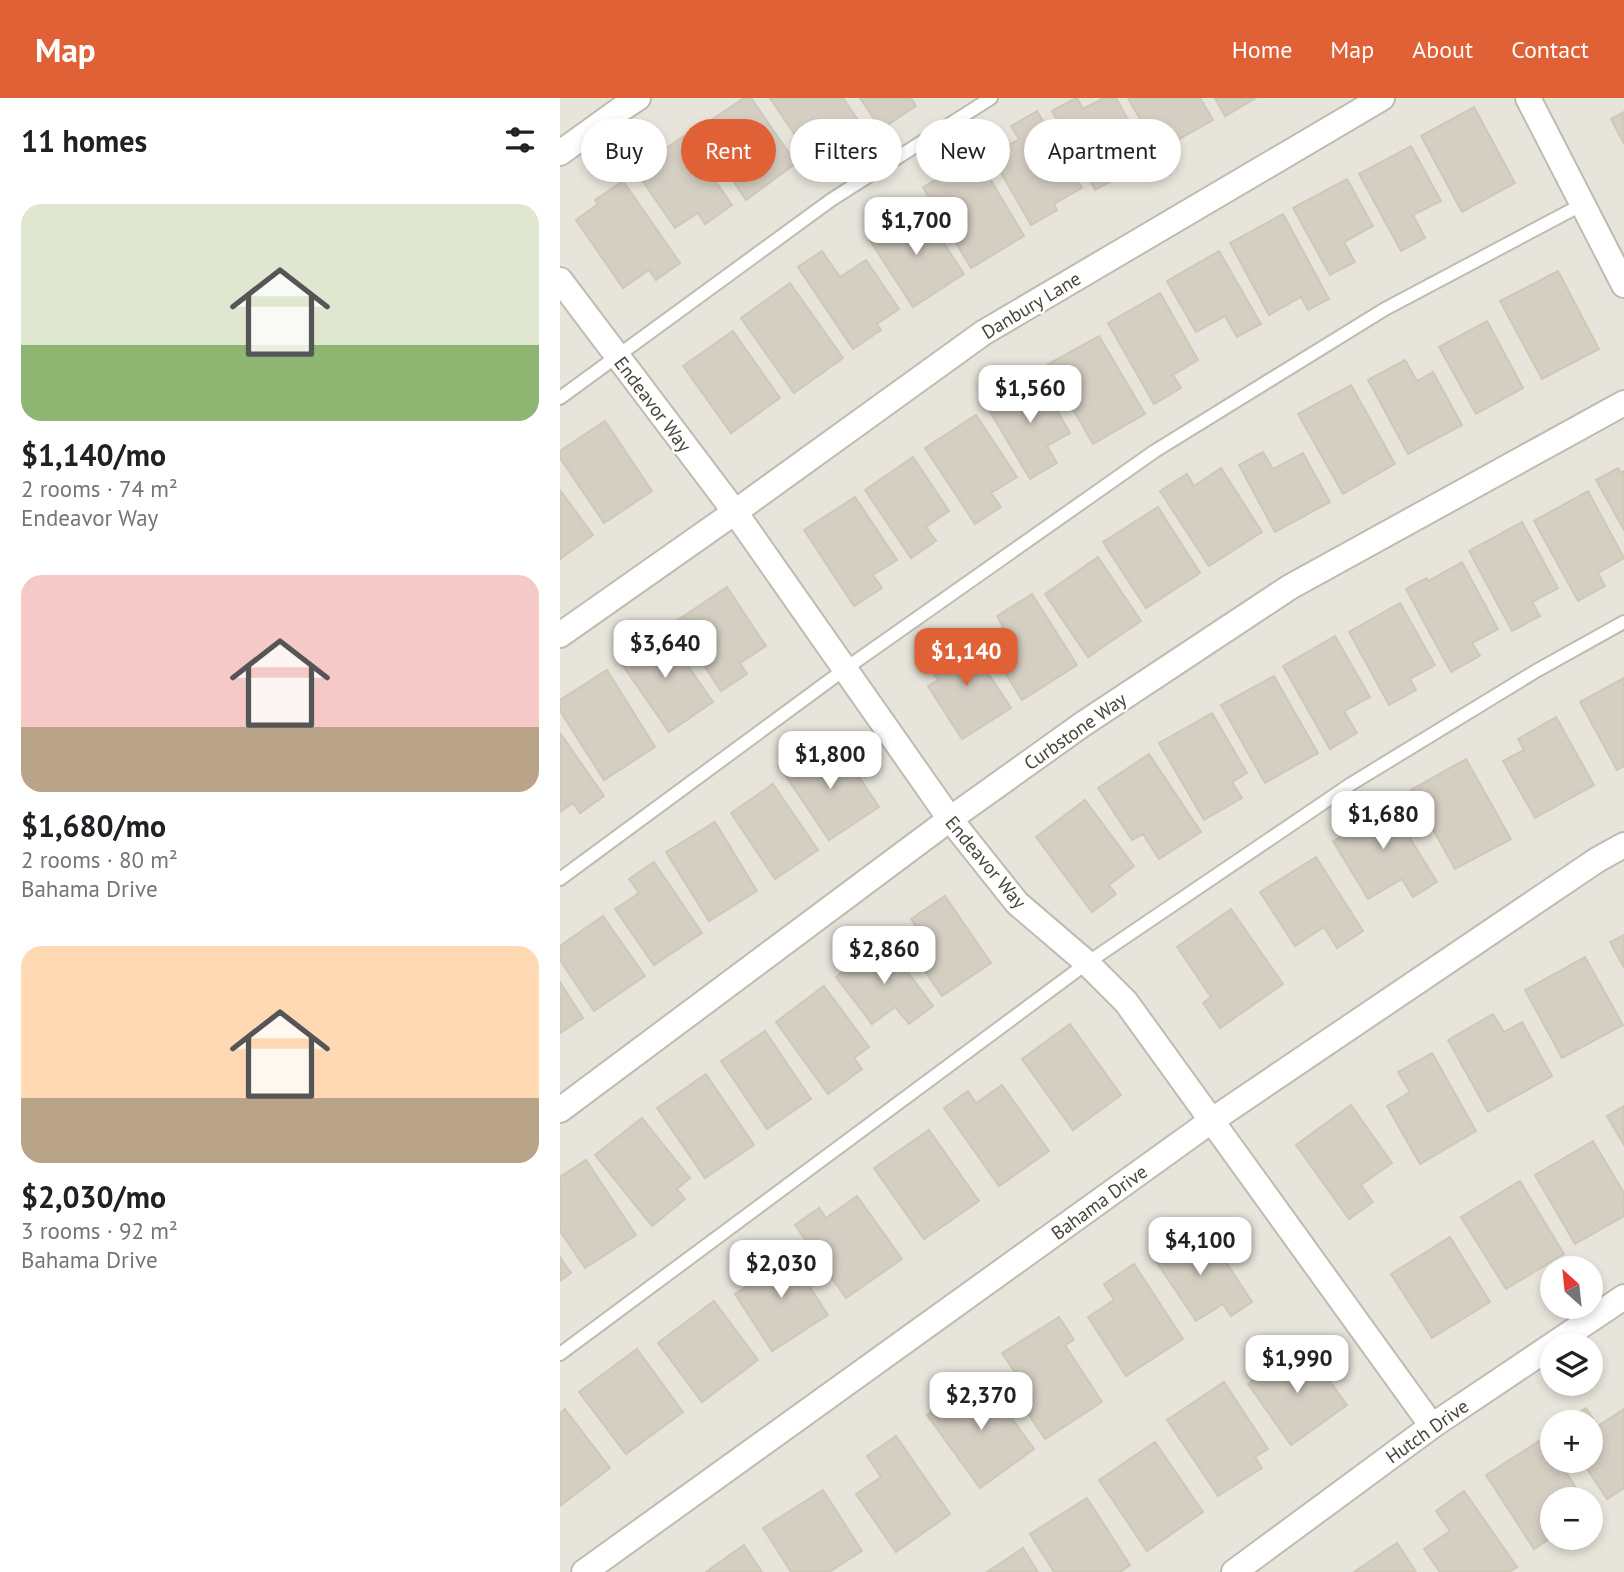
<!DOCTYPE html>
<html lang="en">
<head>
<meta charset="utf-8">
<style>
	body { margin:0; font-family:"PT Sans",sans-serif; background:#f6f6f6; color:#202124; height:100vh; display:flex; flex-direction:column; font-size:26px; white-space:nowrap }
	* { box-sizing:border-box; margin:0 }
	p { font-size:23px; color:#757577 }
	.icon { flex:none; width:38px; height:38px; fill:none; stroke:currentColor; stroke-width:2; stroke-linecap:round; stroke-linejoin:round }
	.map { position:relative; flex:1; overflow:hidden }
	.drawer { display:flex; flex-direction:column; background:#fff; width:560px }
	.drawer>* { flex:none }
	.guide { position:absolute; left:21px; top:21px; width:665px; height:63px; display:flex; gap:14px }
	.needle { width:46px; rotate:333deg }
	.controls { position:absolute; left:980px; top:1158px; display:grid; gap:14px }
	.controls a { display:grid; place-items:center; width:63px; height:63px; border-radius:50%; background:#fff; box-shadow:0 4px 10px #0003; font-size:35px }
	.price { position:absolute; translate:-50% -60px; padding:0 16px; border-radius:14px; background:#fff; color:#222; font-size:23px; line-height:46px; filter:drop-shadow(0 2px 4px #0008) }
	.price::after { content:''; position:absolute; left:50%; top:42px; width:21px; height:16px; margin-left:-10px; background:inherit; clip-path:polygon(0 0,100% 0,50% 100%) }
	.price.active { background:#e16136; color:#fff }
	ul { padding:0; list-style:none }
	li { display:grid; align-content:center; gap:14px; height:371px; padding:0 21px }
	li span { display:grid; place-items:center; height:217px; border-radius:21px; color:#555 }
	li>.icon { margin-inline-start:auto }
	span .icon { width:126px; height:126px; fill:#fffc; stroke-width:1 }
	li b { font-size:30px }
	h2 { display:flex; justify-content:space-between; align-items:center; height:84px; padding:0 21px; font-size:30px }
	.chip { padding:0 24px; border-radius:32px; background:#fff; box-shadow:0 4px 10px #0003; font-size:24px; line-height:63px }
	.chip.active { background:#e16136; color:#fff }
	header { display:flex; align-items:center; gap:42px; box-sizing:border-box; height:98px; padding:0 35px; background:#e16136; color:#fff }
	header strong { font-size:33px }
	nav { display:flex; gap:38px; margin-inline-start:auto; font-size:24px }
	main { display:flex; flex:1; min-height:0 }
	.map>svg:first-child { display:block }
</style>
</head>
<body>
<header>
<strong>Map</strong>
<nav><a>Home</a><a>Map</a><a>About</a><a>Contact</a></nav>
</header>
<main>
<section class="drawer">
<h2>11 homes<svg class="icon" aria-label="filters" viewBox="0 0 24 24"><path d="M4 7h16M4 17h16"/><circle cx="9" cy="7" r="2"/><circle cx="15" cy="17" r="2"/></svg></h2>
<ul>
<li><span style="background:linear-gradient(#dfe7d0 65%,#8fb573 0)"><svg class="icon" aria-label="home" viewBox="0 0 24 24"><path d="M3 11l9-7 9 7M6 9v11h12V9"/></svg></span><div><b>$1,140/mo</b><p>2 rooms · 74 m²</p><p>Endeavor Way</p></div></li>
<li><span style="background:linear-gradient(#f6c9c9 70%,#b9a48a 0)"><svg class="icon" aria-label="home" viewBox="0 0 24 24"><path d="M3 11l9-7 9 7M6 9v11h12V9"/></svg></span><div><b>$1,680/mo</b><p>2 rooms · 80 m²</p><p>Bahama Drive</p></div></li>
<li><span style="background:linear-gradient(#ffd9b3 70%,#b9a48a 0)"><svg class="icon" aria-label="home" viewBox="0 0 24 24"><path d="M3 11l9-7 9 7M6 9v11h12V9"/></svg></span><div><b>$2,030/mo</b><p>3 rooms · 92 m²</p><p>Bahama Drive</p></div></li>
</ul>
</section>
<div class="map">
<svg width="1064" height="1474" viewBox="0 0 1064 1474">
	<rect width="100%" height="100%" fill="#f4f2ec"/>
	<path fill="#e7e5db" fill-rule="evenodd" d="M0,0H1064V1474H0ZM992,1171H1031V1209H992ZM992,1248H1031V1286H992ZM992,1325H1031V1363H992ZM992,1402H1031V1440H992Z"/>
	<g fill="#d5cfc3" stroke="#cfc8b6" stroke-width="2">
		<polygon points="184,0 191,0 236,65 186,102 138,31"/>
		<polygon points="210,0 283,0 298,22 248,56"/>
		<polygon points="300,0 351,0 356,8 321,31"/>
		<polygon points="516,0 517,0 523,11 544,0 556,0 590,62 535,92 492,13"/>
		<polygon points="568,0 640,0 653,22 598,53"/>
		<polygon points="655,0 696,0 665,18"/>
		<polygon points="914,9 955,85 902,114 861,38"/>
		<polygon points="477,13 522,90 494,106 497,112 471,127 431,57 459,41 451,28"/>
		<polygon points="1064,14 1064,46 1051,21"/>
		<polygon points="124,38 172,107 145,126 138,115 115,130 75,72"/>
		<polygon points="851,48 881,103 853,117 865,140 841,153 799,76"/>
		<polygon points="423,69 464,138 411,170 363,89 388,75 395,85"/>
		<polygon points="787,81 813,128 784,144 795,164 770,177 733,110"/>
		<polygon points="63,83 120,165 96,182 89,172 63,190 16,122 38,106 35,102"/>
		<polygon points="360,109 404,176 353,209 309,141"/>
		<polygon points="723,116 769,201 748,212 741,199 709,217 670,145"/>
		<polygon points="262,153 280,179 306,162 339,211 317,226 321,232 293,251 238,169"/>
		<polygon points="659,153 701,226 677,239 665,218 636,234 607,183"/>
		<polygon points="998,173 1039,251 982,281 940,203"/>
		<polygon points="230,185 283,260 234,295 181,220"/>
		<polygon points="600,195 638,262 613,277 621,290 594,306 548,225"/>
		<polygon points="927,223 963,290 916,316 879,249"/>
		<polygon points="173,233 220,300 171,335 123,268"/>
		<polygon points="539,238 585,316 533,346 487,267"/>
		<polygon points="845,262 857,283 873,274 902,327 848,356 808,282"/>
		<polygon points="477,277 510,335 487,348 497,365 470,381 426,307"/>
		<polygon points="791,287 835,366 783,396 738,316"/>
		<polygon points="416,317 457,379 431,395 441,409 415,426 365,350"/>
		<polygon points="45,323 92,393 44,425 0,360 0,353"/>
		<polygon points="703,354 713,371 743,355 770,404 715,434 679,367"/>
		<polygon points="353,359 389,413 366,429 376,443 351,460 305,392"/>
		<polygon points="661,370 702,434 649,468 600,393 627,376 634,388"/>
		<polygon points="1058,370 1061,375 1064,373 1064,432 1036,382"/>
		<polygon points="0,392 33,437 0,461"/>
		<polygon points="1028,393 1064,460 1038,475 1045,488 1018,503 974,423"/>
		<polygon points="295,399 337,462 313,477 322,490 294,508 244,432"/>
		<polygon points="598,409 640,475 586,510 543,444"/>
		<polygon points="962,424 998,490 972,504 980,518 952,533 909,453"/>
		<polygon points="538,459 581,523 528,559 485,496"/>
		<polygon points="902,464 938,531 912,545 920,558 891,574 846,491 867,480 868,483"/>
		<polygon points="167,489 206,548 180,565 187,576 161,593 115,524"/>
		<polygon points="472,496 517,567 462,602 424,541 443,529 437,518"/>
		<polygon points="840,505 875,567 850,581 856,592 829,607 789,534"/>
		<polygon points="101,529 153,604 109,634 57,559"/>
		<polygon points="401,534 451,610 402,641 368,588 378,582 370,571 382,564 374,552"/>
		<polygon points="775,538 810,599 784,613 797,635 770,651 723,568"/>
		<polygon points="47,572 95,649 44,682 0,613 0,602"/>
		<polygon points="714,578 758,655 705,685 661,607"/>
		<polygon points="1064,580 1064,668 1057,672 1020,604"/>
		<polygon points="652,615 687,675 672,684 682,700 644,722 599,645"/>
		<polygon points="996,619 1034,687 975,720 943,663 964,652 958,641"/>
		<polygon points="0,635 44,698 20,715 13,705 0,714"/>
		<polygon points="243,652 255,670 281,652 319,709 269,742 219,668"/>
		<polygon points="589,656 641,734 599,761 583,736 572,742 538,690"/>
		<polygon points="906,661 951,741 895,771 851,692"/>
		<polygon points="213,686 258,752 215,781 171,715"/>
		<polygon points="823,696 877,784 853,799 842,781 808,801 773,743 797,729 789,717"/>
		<polygon points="525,702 574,768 549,787 556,796 532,814 476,739"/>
		<polygon points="155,724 197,793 149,823 106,754"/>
		<polygon points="756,759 803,833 777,850 764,829 735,848 700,794"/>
		<polygon points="94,764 142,835 94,867 55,811 79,795 69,781"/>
		<polygon points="385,798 431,865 382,898 345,844 360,834 351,821"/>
		<polygon points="671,811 723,886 660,930 643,905 651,899 617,849"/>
		<polygon points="43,818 85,878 34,913 0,862 0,848"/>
		<polygon points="1064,837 1064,870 1050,844"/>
		<polygon points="324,842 373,908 349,926 335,909 312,926 276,879"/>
		<polygon points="1025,859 1063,927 1002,960 965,892"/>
		<polygon points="0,884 23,920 0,935"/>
		<polygon points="264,888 309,949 294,960 302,971 268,996 216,924"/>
		<polygon points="933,916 944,934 962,924 992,978 928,1014 888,942"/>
		<polygon points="510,926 561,997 513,1032 462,961"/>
		<polygon points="205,933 251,1001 207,1031 161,963"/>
		<polygon points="872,955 916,1033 860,1066 827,1008 850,994 838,974"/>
		<polygon points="146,976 194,1047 145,1080 97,1010"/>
		<polygon points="442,987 489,1053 439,1088 384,1010 408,993 416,1005"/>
		<polygon points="791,1007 832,1065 801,1087 813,1104 789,1121 736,1047"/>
		<polygon points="1064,1008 1064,1047 1047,1018"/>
		<polygon points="82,1020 130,1080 117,1091 125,1101 92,1128 35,1057"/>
		<polygon points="369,1032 419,1103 364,1141 314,1070"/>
		<polygon points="1033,1043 1064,1095 1064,1118 1015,1146 975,1077"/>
		<polygon points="26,1062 76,1137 25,1170 0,1133 0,1079"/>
		<polygon points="960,1083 1004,1156 946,1191 901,1119"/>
		<polygon points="297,1098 342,1161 286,1200 235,1127 259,1110 266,1120"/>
		<polygon points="617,1135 630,1155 651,1141 692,1204 671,1218 663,1206 636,1223 589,1153"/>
		<polygon points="890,1139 930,1204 872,1240 831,1176"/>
		<polygon points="220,1143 268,1217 212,1253 175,1196 212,1172 201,1155"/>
		<polygon points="0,1159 11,1175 0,1183"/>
		<polygon points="574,1166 623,1241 566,1278 528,1219 554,1202 544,1186"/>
		<polygon points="154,1203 198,1262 142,1304 98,1245"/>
		<polygon points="499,1219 514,1242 505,1247 542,1304 485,1341 446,1282 456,1276 442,1255"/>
		<polygon points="743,1247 787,1307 731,1347 688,1286"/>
		<polygon points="77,1251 123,1314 66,1356 19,1294"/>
		<polygon points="421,1278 474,1351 420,1390 367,1317"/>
		<polygon points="664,1284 708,1351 695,1359 702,1370 658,1398 607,1322"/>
		<polygon points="1026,1310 1038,1328 1064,1311 1064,1390 1047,1401 1022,1363 1031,1363 1031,1325 1004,1325"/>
		<polygon points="5,1311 50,1370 0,1408 0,1315"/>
		<polygon points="336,1338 390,1416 336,1454 296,1396 321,1379 307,1358"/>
		<polygon points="984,1340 992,1354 992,1363 999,1363 1021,1398 1016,1402 992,1402 992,1439 974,1451 926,1377"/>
		<polygon points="595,1344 643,1414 587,1453 539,1382"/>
		<polygon points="263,1392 302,1453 269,1474 231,1474 203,1430"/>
		<polygon points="904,1393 957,1469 949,1474 880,1474 864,1451 890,1433 876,1413"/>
		<polygon points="527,1400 570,1467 560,1474 494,1474 470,1436"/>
		<polygon points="837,1445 856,1474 794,1474"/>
		<polygon points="184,1447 202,1474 146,1474"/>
		<polygon points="463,1450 478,1474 427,1474"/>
	</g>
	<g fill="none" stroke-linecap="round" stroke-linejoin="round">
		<g stroke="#bfbbaf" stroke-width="16">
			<g id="service">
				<polyline points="0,300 271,102 431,0"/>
				<polyline points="0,781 285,571 595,353 825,211 1023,106"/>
				<polyline points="0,1256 527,865 791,686 976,573 1064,524"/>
			</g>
		</g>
		<g stroke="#bfbbaf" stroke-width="28">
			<g id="minor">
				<polyline points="968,0 1064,187"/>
				<polyline points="0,55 61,11 78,0"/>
				<polyline points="0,182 175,414 390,721 457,805 527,865 566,904 872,1328"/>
				<polyline points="0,537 175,414 423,235 822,0"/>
				<polyline points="0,1012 390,721 523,626 730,489 1064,305"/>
				<polyline points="24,1474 651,1023 1037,762 1064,747"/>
				<polyline points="674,1474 872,1328 1064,1199"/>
			</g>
		</g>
		<use href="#service" stroke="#fff" stroke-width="12"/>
		<use href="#minor" stroke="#fff" stroke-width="24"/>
	</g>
	<g text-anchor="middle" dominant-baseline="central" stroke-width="5" stroke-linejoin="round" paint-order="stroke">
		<g font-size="19" fill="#48443a" stroke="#fff">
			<text transform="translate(471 207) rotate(-31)">Danbury Lane</text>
			<text transform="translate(93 306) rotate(53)">Endeavor Way</text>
			<text transform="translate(515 633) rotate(-35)">Curbstone Way</text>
			<text transform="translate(426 764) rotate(50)">Endeavor Way</text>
			<text transform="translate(539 1104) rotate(-36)">Bahama Drive</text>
			<text transform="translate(867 1333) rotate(-35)">Hutch Drive</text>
		</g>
	</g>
</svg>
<div class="controls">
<a><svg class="needle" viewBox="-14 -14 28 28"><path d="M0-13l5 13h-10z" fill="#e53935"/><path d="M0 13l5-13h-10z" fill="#757577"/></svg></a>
<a><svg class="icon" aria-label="layers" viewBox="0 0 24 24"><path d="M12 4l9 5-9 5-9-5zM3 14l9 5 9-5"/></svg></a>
<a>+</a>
<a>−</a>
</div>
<b class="price" style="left:356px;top:159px">$1,700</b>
<b class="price" style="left:470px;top:327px">$1,560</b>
<b class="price" style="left:105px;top:582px">$3,640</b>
<b class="price active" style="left:406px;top:590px">$1,140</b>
<b class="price" style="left:270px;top:693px">$1,800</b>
<b class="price" style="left:823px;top:753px">$1,680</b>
<b class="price" style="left:324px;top:888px">$2,860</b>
<b class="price" style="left:640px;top:1179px">$4,100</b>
<b class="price" style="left:221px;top:1202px">$2,030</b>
<b class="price" style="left:737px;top:1297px">$1,990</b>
<b class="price" style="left:421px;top:1334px">$2,370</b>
<div class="guide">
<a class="chip">Buy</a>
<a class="chip active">Rent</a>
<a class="chip">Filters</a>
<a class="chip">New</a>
<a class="chip">Apartment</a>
</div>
</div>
</main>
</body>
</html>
